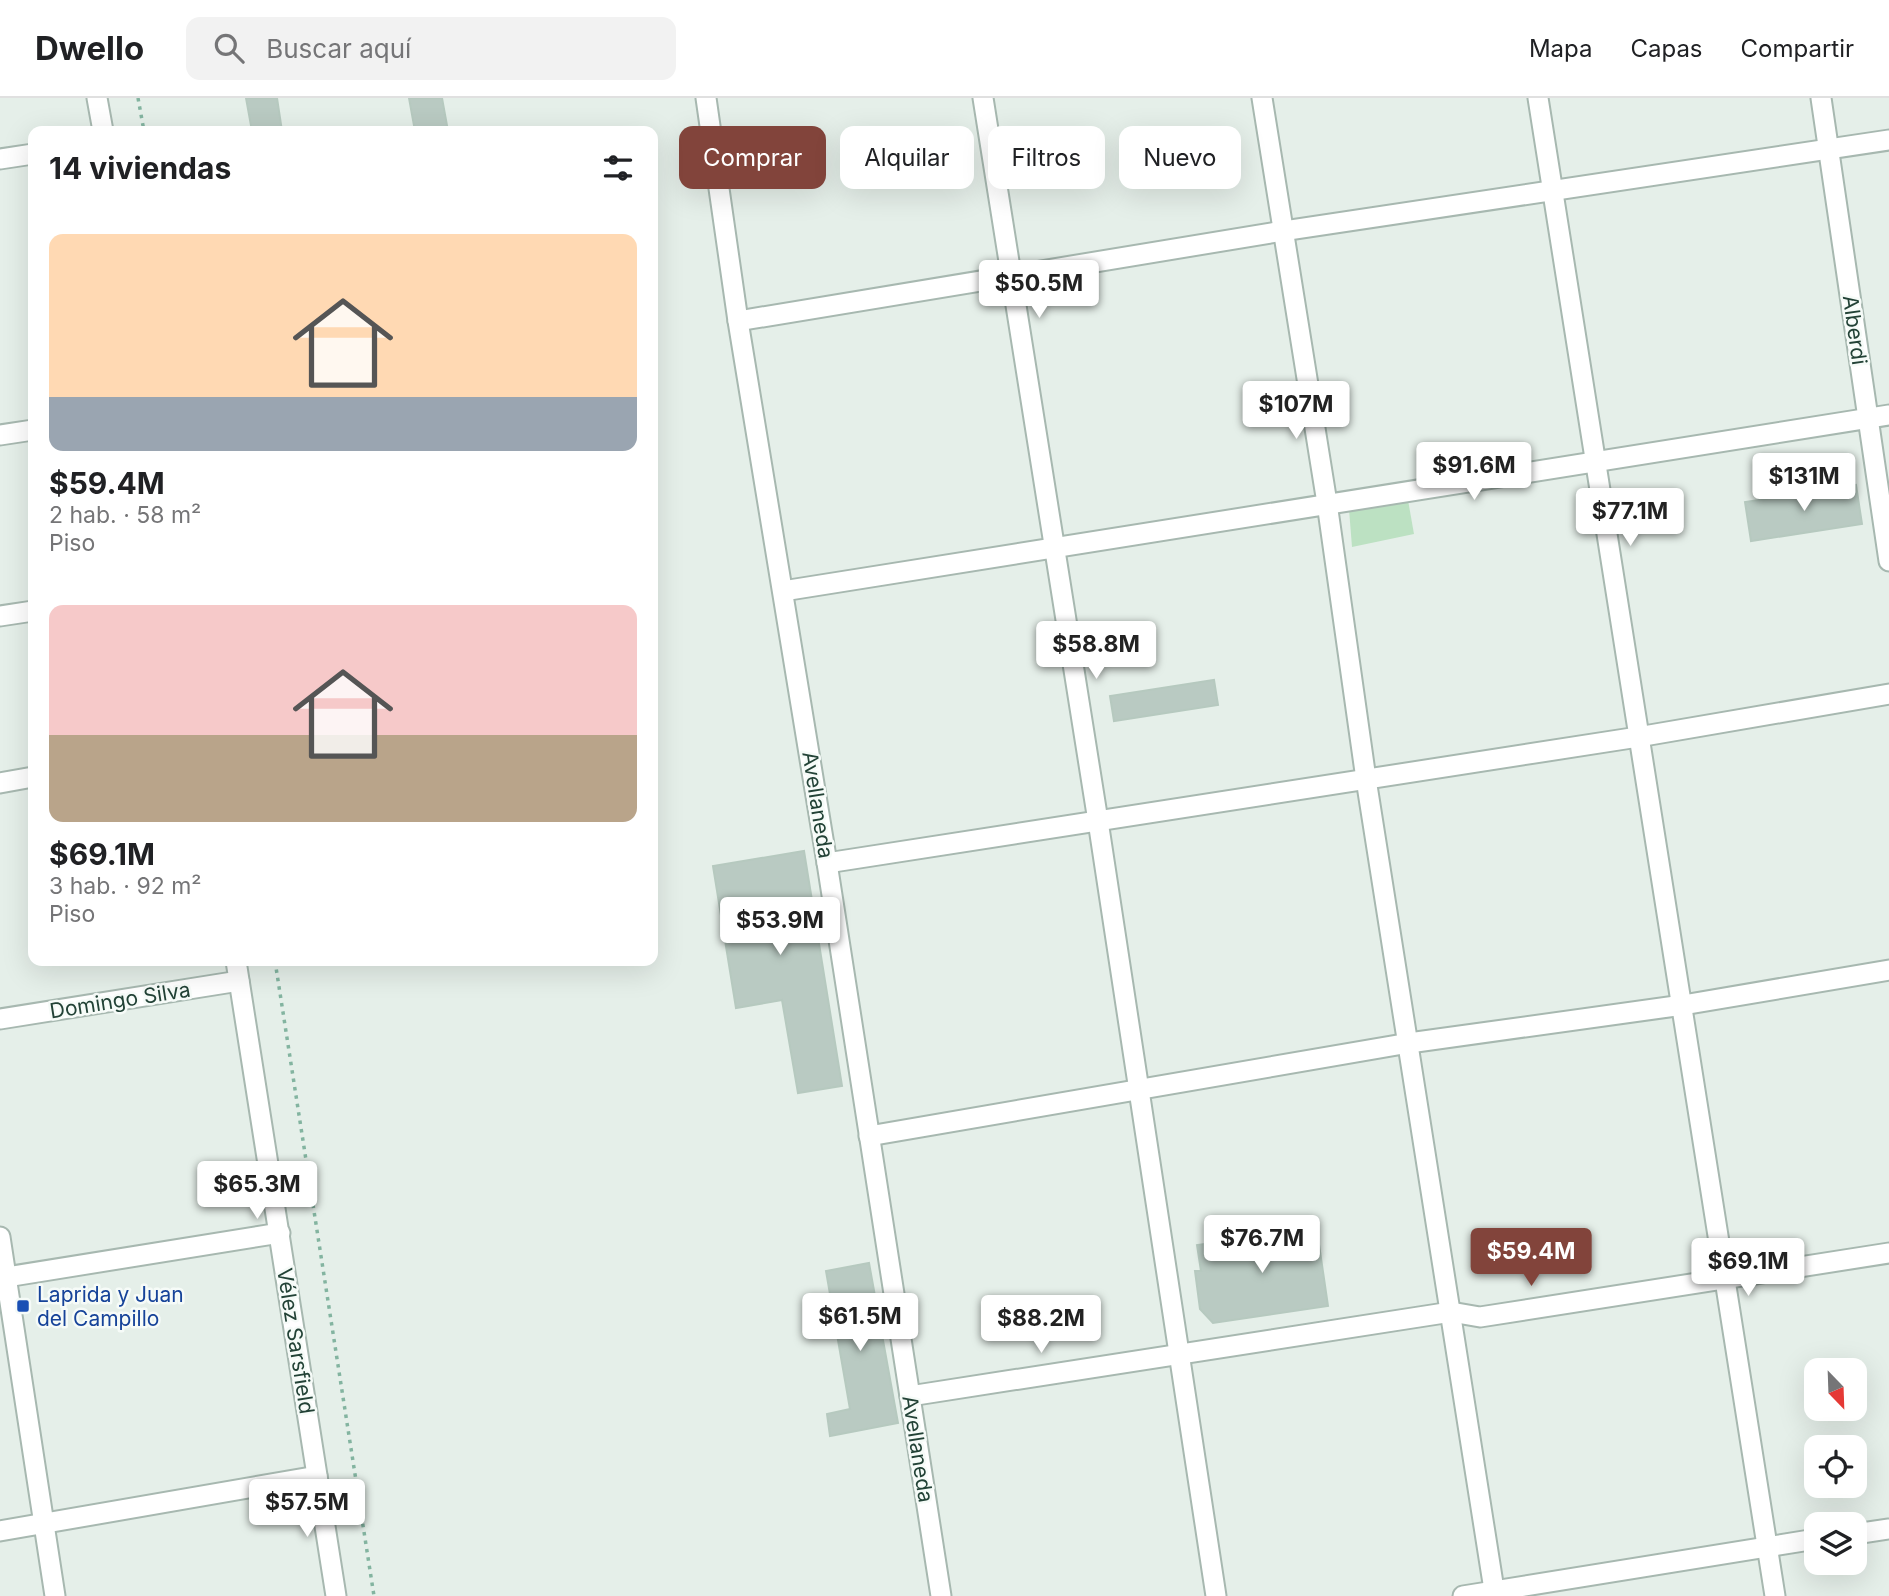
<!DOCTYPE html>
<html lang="es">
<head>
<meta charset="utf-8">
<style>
	body { margin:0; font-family:Inter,sans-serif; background:#f2f2f2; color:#202124; height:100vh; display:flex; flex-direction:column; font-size:26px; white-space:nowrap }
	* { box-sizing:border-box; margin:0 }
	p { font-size:23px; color:#757577 }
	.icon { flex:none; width:38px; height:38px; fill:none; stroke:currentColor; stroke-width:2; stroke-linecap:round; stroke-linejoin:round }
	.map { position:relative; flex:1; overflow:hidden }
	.sheet { position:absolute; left:28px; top:28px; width:630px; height:840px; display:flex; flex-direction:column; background:#fff; border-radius:14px; box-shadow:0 7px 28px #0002 }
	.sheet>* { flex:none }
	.guide { position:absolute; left:679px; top:28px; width:665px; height:63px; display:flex; gap:14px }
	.needle { width:46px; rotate:157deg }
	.buttons { position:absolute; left:1804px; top:1260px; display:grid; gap:14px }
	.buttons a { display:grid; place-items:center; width:63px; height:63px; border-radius:14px; background:#fff; box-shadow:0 7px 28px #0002; font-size:35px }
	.price { position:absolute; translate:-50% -60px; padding:0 16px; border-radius:7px; background:#fff; color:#222; font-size:23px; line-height:46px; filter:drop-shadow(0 2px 4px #0008) }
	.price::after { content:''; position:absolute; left:50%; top:42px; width:21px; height:16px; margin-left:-10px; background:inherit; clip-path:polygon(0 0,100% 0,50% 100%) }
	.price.on { background:#82443b; color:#fff }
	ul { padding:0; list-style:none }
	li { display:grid; align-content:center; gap:14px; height:371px; padding:0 21px }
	li span { display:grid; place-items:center; height:217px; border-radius:14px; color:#555 }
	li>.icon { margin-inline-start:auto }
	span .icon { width:126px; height:126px; fill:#fffc; stroke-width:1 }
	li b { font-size:30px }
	h2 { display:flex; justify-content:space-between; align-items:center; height:84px; padding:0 21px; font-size:30px }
	.chip { padding:0 24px; border-radius:14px; background:#fff; box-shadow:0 7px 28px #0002; font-size:24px; line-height:63px }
	.chip.on { background:#82443b; color:#fff }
	header { display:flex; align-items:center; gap:42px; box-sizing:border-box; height:98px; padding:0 35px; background:#fff; border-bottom:2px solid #e0e0e0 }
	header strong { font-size:33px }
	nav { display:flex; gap:38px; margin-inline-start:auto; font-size:24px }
	.search { width:490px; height:63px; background:#f2f2f2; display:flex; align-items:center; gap:18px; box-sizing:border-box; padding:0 24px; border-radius:14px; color:#757577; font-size:26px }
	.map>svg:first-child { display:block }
</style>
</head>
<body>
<header>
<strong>Dwello</strong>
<div class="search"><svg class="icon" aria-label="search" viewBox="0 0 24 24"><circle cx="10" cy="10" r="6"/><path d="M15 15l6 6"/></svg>Buscar aquí</div>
<nav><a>Mapa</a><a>Capas</a><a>Compartir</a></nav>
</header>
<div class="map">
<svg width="1889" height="1498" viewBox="0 0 1889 1498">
	<rect width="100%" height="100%" fill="#e5efe9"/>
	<polygon fill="#bce1c2" points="1408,402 1414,436 1352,449 1349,411"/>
	<g fill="#b9cac2" stroke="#b6c9bf" stroke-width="2">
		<polygon points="246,0 277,0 282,33 252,33"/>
		<polygon points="409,0 442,0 448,33 415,33"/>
		<polygon points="1856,387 1862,426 1751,443 1745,404"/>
		<polygon points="1214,582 1218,607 1114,623 1110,598"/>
		<polygon points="804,753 842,988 798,995 782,902 736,910 713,768"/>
		<polygon points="1315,1119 1328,1208 1213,1225 1200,1211 1195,1173 1201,1173 1197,1147 1303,1132 1301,1121"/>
		<polygon points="869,1165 898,1325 830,1338 827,1316 850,1311 826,1173"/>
	</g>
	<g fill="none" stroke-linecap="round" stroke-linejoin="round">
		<g stroke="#a7b8b0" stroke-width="23">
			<g id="minor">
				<polyline points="97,0 103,33"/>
				<polyline points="706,0 738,223 827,765 941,1498"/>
				<polyline points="983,0 1098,723 1216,1498"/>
				<polyline points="1262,0 1327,405 1366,681 1495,1498"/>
				<polyline points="1538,0 1775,1498"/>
				<polyline points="1821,0 1889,463"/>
				<polyline points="0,61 33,56"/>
				<polyline points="738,223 1283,133 1889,42"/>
				<polyline points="0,337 33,332"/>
				<polyline points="783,493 1889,317"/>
				<polyline points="0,518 33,513"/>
				<polyline points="0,685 33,679"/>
				<polyline points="827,765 1638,639 1889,596"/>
				<polyline points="236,863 336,1498"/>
				<polyline points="0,921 239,883"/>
				<polyline points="869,1038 1409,945 1683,907 1889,872"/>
				<polyline points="0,1139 55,1498"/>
				<polyline points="0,1180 280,1135"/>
				<polyline points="910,1298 1451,1214 1480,1219 1889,1155"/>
				<polyline points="0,1433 317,1378"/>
				<polyline points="1855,1436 1889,1431"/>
				<polyline points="1463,1498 1816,1441"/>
			</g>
		</g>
		<g stroke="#83b4a0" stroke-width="3.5" stroke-dasharray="3.5 5" stroke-linecap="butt">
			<polyline points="138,0 144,33"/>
			<polyline points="275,863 374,1498"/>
		</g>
		<use href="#minor" stroke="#fff" stroke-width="19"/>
	</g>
	<rect fill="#1a4fb4" stroke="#f6fbf8" stroke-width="2.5" x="16" y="1201" width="14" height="14" rx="3.5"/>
	<g text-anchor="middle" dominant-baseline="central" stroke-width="5" stroke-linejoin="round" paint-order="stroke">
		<g font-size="21" fill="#224236" stroke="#f6fbf8">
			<text transform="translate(1855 232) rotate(82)">Alberdi</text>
			<text transform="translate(818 707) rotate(81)">Avellaneda</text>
			<text transform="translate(120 902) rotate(-9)">Domingo Silva</text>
			<text transform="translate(296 1243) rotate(81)">Vélez Sarsfield</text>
			<text transform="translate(918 1351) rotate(81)">Avellaneda</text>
		</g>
		<g font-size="21" fill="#164399" stroke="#f6fbf8" text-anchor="start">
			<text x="37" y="1196">Laprida y Juan<tspan x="37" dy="24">del Campillo</tspan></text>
		</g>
	</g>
</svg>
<div class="buttons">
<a><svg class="needle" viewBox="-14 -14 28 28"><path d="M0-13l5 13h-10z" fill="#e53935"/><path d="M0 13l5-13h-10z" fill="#757577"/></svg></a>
<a><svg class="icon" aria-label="locate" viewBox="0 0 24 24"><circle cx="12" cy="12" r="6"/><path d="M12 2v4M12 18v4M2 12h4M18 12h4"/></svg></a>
<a><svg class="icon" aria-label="layers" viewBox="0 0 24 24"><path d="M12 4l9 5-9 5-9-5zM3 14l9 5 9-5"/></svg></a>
</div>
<b class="price" style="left:1039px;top:222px">$50.5M</b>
<b class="price" style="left:1296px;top:343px">$107M</b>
<b class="price" style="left:1474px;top:404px">$91.6M</b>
<b class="price" style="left:1804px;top:415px">$131M</b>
<b class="price" style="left:1630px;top:450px">$77.1M</b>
<b class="price" style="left:1096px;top:583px">$58.8M</b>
<b class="price" style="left:780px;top:859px">$53.9M</b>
<b class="price" style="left:257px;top:1123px">$65.3M</b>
<b class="price" style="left:1262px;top:1177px">$76.7M</b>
<b class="price on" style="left:1531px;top:1190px">$59.4M</b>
<b class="price" style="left:1748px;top:1200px">$69.1M</b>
<b class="price" style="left:860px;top:1255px">$61.5M</b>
<b class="price" style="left:1041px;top:1257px">$88.2M</b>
<b class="price" style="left:307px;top:1441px">$57.5M</b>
<div class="guide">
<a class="chip on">Comprar</a>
<a class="chip">Alquilar</a>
<a class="chip">Filtros</a>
<a class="chip">Nuevo</a>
</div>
<section class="sheet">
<h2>14 viviendas<svg class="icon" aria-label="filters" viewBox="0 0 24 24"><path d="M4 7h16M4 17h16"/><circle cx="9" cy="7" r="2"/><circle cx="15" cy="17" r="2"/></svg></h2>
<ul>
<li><span style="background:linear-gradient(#ffd9b3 75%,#9aa5b1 0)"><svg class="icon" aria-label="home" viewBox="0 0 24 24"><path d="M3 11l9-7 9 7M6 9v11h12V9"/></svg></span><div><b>$59.4M</b><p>2 hab. · 58 m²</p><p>Piso</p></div></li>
<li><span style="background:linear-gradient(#f6c9c9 60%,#b9a48a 0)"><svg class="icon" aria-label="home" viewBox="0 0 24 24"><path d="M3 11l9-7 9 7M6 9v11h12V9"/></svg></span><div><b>$69.1M</b><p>3 hab. · 92 m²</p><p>Piso</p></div></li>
</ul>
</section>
</div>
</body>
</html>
